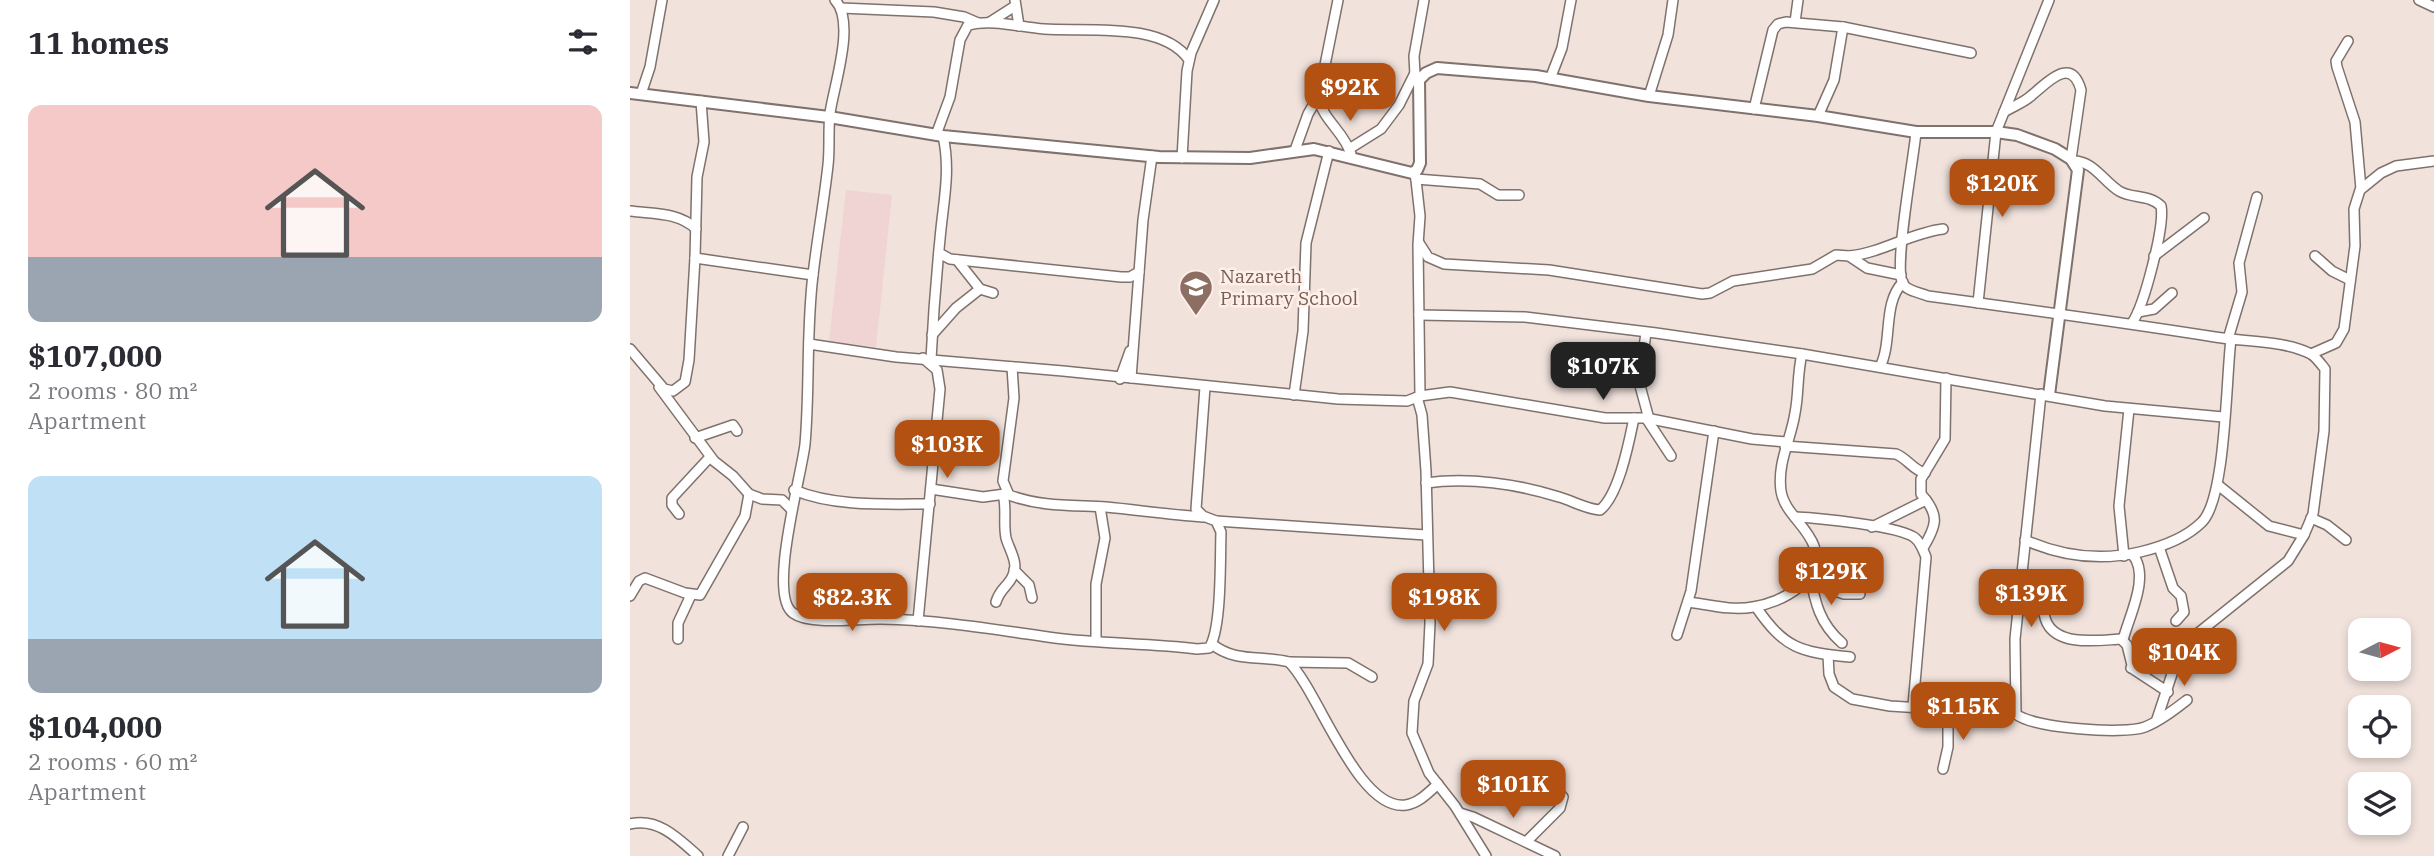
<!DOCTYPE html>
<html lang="en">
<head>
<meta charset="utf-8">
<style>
	body { margin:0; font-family:"IBM Plex Serif",serif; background:#f2f2f3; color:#2b2b33; height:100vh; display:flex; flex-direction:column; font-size:26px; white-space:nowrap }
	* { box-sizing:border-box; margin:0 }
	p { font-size:23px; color:#7c7c81 }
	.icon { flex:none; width:38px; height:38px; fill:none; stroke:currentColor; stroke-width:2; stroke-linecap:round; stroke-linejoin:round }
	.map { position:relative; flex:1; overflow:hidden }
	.drawer { display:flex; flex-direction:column; background:#fff; width:630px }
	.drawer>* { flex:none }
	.needle { width:46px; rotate:84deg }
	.tools { position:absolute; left:1718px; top:618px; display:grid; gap:14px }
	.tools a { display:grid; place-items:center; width:63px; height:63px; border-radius:14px; background:#fff; box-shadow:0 4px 10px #0003; font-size:35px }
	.price { position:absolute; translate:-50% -60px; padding:0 16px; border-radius:14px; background:#b25111; color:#fff; font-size:23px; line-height:46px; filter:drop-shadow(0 2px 4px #0008) }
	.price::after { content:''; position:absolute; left:50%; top:42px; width:21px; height:16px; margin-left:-10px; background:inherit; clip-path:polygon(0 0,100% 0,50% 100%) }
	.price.current { background:#222; color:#fff }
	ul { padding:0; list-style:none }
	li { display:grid; align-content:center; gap:14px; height:371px; padding:0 28px }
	li span { display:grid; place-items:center; height:217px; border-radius:14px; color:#555 }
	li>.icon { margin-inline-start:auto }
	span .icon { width:126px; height:126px; fill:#fffc; stroke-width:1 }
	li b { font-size:30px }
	h2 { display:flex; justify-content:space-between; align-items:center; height:84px; padding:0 28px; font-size:30px }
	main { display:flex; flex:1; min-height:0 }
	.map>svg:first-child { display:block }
</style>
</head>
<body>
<main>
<section class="drawer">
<h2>11 homes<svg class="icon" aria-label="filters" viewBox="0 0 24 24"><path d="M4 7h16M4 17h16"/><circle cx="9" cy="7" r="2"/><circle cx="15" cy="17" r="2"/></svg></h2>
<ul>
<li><span style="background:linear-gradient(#f6c9c9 70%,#9aa5b1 0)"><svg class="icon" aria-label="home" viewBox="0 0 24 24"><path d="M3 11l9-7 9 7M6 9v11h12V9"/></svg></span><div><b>$107,000</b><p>2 rooms · 80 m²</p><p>Apartment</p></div></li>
<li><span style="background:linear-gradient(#bfe0f5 75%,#9aa5b1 0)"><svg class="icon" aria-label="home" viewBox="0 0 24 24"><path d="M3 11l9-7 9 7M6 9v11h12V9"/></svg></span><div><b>$104,000</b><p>2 rooms · 60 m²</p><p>Apartment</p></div></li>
</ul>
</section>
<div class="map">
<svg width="1804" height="856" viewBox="0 0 1804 856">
	<rect width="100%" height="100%" fill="#f1e2dc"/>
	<polygon fill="#efd4d3" points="216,190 262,195 246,347 199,341"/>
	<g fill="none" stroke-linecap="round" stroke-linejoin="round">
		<g stroke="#7f716c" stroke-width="12">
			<g id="minor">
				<path d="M205,0C226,22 204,85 200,113C198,130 200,148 198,165C194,202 187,239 183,275C176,331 180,388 175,444C172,474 137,595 163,613C181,626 229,618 252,619C310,620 368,630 425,638C472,644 520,643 567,649L579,648C592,630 590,557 591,532L586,521L573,516L566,509L575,387"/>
				<polyline points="385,0 389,26"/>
				<polyline points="1789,0 1804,7"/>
				<polyline points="211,8 304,12 334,17 348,23"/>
				<polyline points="360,22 385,6"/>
				<polyline points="1165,22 1168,0"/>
				<polyline points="1718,41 1706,61 1707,67 1725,122 1731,189"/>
				<polyline points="785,75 784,56 794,0"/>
				<polyline points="920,79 932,48 941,0"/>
				<polyline points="11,94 20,67 32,0"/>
				<polyline points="1019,96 1038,35 1043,0"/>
				<path d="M688,98C694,121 714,132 721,154"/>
				<polyline points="1124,109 1143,30 1148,24 1156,22 1213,27 1341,53"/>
				<path d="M1374,112C1383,106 1394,103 1402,95C1417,83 1441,55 1451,90L1441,159"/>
				<polyline points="1188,116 1204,80 1213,27"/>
				<path d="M1286,132C1284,157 1263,269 1273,284C1277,291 1291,293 1298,296C1394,309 1490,322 1585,337C1614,342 1654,340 1681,354C1686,357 1691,364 1695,369L1694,431L1683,514L1674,535L1658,561L1547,650L1501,668"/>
				<path d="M306,135L320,97L330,40L338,25C363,19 389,27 414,29C455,32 533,21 559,60"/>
				<polyline points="719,149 751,129 769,105 785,73"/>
				<polyline points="665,150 678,114 689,95 708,0"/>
				<polyline points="552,158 557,71 561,53 584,0"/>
				<path d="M1442,161C1463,160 1473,181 1489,191C1502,199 1519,194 1531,206C1535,226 1514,306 1502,323"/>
				<polyline points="786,179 850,184 868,195 889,195"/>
				<path d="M0,211C23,214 49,212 66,229"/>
				<polyline points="789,243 798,257 814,264 919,270 1072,294 1080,293 1103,281 1182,269 1206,255 1219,256 1237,268 1271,275"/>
				<polyline points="309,253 320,259 491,277 500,277 509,272"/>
				<path d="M1219,256C1252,253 1280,233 1313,229"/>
				<polyline points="1524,256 1574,218"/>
				<polyline points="1685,256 1702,271 1720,280"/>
				<polyline points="65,258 183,275"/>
				<polyline points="327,260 350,289 363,293"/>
				<polyline points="1348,303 1366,132 1419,0"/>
				<polyline points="1508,312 1524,309 1542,293"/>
				<polyline points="789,315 895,317 1026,333 1172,354 1475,406 1593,417"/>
				<polyline points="1016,333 1009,382 1019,419"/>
				<polyline points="302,335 326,308 350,289"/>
				<polyline points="1598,339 1612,292 1609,263 1627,197"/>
				<polyline points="179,344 266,357 433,371 708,399 777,401 790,396 788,245 790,216 785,171"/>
				<polyline points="0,349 34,389 43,391 55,382 59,360 65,258 67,177 74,142 71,101"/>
				<polyline points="1681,354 1706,343 1714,329 1725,246 1724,209 1730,190 1751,173 1766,166 1804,161"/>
				<path d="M301,359C303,319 306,279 310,239C313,203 321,172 313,136"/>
				<path d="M382,367L384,398L373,481L379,495C411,507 443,505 476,507C508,510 540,515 573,517"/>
				<path d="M1250,367C1263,341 1252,304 1273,282"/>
				<polyline points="501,378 513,220 522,156"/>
				<polyline points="490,379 500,351"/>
				<polyline points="29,387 84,461 103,476 119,494 132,499 152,500 161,509"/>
				<path d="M1411,394L1385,639L1386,714C1402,728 1495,735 1515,727C1530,721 1544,710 1557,700"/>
				<polyline points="664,395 673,331 676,243 699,151"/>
				<polyline points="790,396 820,392 975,418 1016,418 1122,439 1156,442"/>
				<polyline points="787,397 792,415 796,471 800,623 798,664 784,701 782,733 799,773 825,806 856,856"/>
				<polyline points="1016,418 1041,456"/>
				<polyline points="65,438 103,425 107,431"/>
				<path d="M1155,446L1266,454C1278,459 1283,470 1295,473"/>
				<path d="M796,483C839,477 888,484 929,497C943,501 956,509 970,510C989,495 999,442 1004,418"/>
				<polyline points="1588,485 1639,526 1674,535"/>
				<polyline points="301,489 353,497 375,494"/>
				<path d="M164,490C204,507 257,504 300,504"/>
				<polyline points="49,514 42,505 42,498 80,457"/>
				<path d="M1165,517C1187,518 1271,526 1285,538C1291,543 1293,550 1296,557L1283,706"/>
				<polyline points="1681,518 1697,525 1716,540"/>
				<polyline points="586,521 796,535"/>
				<polyline points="1242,527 1296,500"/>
				<path d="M1395,540C1431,556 1471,561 1510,552C1531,547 1556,538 1572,522C1596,498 1596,378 1601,339"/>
				<polyline points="1529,547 1543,588 1551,596 1554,612 1546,621"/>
				<path d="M1293,548C1307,525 1310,515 1291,494V479L1315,439L1316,378"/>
				<polyline points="1494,556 1489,506 1499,409"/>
				<polyline points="384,570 399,585 402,598"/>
				<path d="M1180,575C1185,603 1190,624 1212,643"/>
				<polyline points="1182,583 1214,594 1230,594"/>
				<path d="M1390,587L1411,601C1413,608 1414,617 1417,623C1429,647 1470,640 1491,639L1497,645L1503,669L1538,692"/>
				<polyline points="0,596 9,581 15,578 55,593 70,595 115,516 119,494"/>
				<path d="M366,602C370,588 379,586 383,575C389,563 379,549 376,538C373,523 377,509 373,494"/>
				<path d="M1059,602C1080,605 1103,611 1123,607C1151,603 1195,580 1184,546C1177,526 1154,512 1151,491C1147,462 1161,440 1165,413C1169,393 1167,374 1172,354"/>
				<path d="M1126,607C1155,649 1170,652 1220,657"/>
				<polyline points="288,621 310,389 307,370 293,358"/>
				<polyline points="1047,635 1061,591 1084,431"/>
				<polyline points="48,639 48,623 61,595"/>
				<path d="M1493,640C1499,616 1521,575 1502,554"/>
				<polyline points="466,641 466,584 475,538 470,507"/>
				<path d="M582,644C605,663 632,655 659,662C689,692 728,812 776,805C789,803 799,792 808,784"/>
				<polyline points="1198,655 1199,674 1204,687 1222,699 1260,706 1386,714"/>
				<polyline points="659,662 718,663 742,677"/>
				<polyline points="1527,719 1544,668 1542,652"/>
				<polyline points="1313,769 1318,747 1318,708"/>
				<polyline points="830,813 843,817 925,856"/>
				<path d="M0,824C28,817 49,839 68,856"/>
				<polyline points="896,842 930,808 933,797 922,785"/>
				<polyline points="98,856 113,827"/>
			</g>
		</g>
		<g stroke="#7f716c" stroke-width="14">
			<polyline id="tertiary" points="0,93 199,117 313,136 529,157 620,158 684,149 782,173 787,170 790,163 789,80 796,73 807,68 906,76 1019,96 1188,116 1286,132 1366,132 1387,135 1425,149 1441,159 1448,170 1419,395"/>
		</g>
		<use href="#minor" stroke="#fff" stroke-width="9"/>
		<use href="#tertiary" stroke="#fff" stroke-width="10"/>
	</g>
	<defs>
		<g id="school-pin" transform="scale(1.75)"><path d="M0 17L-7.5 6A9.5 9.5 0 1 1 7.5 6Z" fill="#8d6e63" stroke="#ffefe9"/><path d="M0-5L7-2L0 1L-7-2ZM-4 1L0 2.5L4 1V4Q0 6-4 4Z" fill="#fff"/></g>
	</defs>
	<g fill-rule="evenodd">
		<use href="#school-pin" x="566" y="287"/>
	</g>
	<g text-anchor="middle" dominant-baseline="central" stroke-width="5" stroke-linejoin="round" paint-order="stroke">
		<g font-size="19" fill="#785e54" stroke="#ffefe9" text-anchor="start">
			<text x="590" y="276">Nazareth<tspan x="590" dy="22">Primary School</tspan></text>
		</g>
	</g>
</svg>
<div class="tools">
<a><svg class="needle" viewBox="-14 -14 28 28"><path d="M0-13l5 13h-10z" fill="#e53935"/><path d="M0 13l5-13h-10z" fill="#7c7c81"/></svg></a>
<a><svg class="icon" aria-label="locate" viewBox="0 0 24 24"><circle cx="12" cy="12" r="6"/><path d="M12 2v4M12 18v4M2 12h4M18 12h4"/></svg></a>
<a><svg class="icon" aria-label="layers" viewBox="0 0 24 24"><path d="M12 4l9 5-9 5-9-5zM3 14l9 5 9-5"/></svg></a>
</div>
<b class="price" style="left:720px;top:123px">$92K</b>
<b class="price" style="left:1372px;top:219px">$120K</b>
<b class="price current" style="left:973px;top:402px">$107K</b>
<b class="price" style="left:317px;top:480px">$103K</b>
<b class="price" style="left:1201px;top:607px">$129K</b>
<b class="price" style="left:1401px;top:629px">$139K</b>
<b class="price" style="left:222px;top:633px">$82.3K</b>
<b class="price" style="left:814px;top:633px">$198K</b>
<b class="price" style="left:1554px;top:688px">$104K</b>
<b class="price" style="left:1333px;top:742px">$115K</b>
<b class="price" style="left:883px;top:820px">$101K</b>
</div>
</main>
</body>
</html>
